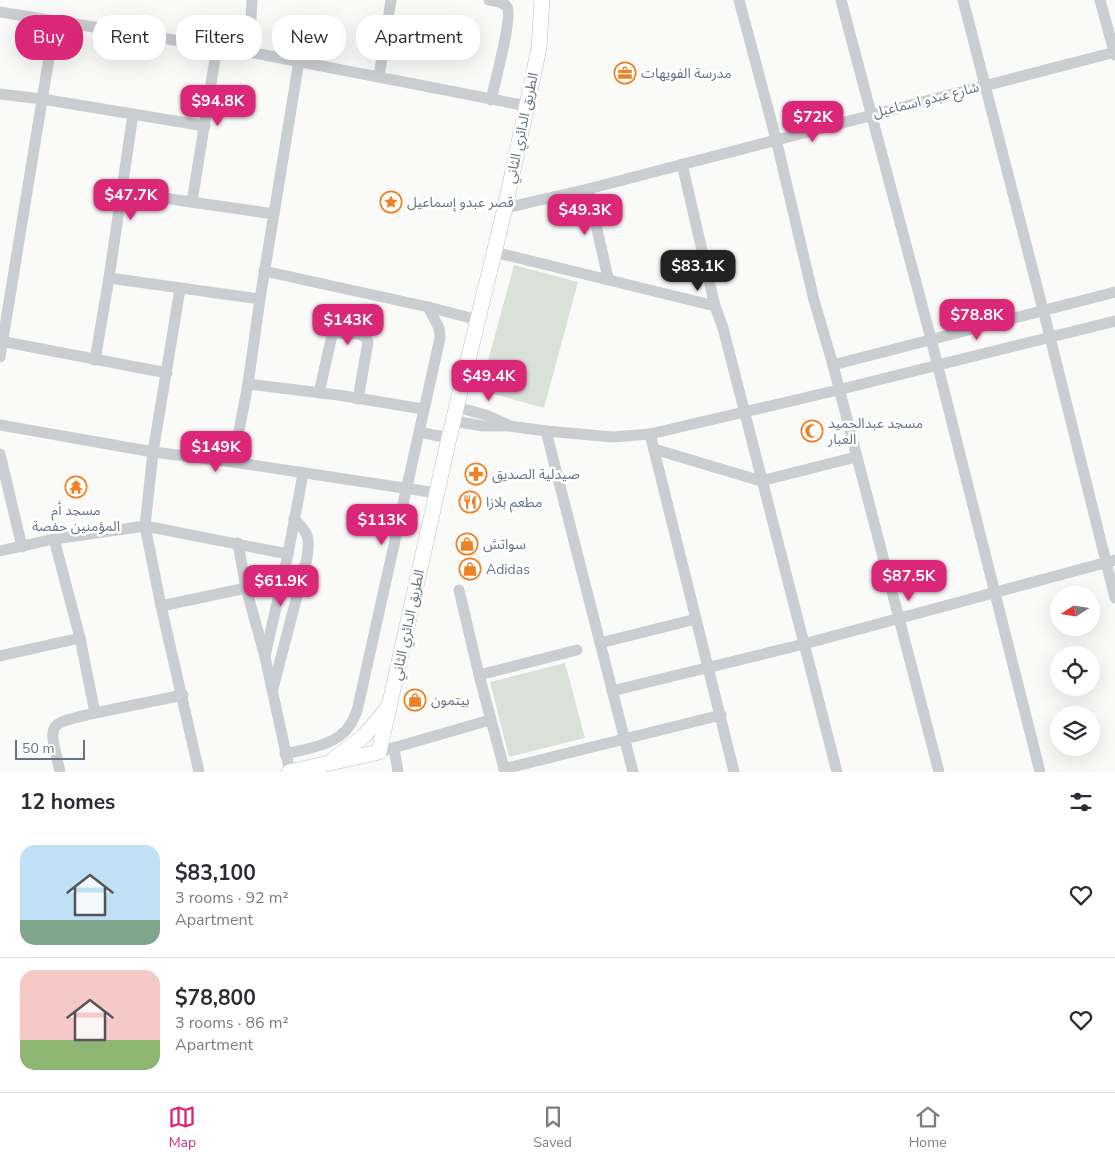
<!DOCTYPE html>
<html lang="en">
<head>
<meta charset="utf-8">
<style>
	body { margin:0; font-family:"Nunito Sans","Noto Sans Arabic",sans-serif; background:#f7f7f7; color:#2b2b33; height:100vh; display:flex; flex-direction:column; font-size:19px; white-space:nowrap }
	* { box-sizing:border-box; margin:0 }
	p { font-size:16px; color:#7c7c81 }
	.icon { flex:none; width:28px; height:28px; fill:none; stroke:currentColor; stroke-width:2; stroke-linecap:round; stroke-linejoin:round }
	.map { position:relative; height:772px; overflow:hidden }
	.panel { display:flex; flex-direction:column; background:#fff; flex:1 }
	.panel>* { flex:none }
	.guide { position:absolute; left:15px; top:15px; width:500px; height:45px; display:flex; gap:10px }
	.needle { width:32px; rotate:258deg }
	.controls { position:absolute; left:1050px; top:586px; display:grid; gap:10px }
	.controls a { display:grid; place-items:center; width:50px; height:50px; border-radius:50%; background:#fff; box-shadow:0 5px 20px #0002; font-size:25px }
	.scale { position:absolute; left:15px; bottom:12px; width:70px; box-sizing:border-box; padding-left:5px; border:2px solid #67738b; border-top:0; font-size:14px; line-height:18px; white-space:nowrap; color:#67738b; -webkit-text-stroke:4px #fff; paint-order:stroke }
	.price { position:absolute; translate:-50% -42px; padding:0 11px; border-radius:10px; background:#db2777; color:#fff; font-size:16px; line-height:32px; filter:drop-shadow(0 1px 2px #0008) }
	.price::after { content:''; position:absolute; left:50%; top:30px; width:15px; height:11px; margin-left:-8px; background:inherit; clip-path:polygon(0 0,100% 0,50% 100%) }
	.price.current { background:#222; color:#fff }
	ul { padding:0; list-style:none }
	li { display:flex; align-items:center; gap:15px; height:125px; padding:0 20px }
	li+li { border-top:1px solid #e1e1e2 }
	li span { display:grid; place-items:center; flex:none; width:140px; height:100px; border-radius:15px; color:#555 }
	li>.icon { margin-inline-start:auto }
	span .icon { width:60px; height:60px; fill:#fffc; stroke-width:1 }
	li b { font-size:21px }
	h2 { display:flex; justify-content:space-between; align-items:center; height:60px; padding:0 20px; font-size:21px }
	.pill { padding:0 18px; border-radius:20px; background:#fff; box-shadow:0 5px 20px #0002; font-size:18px; line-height:45px }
	.pill.current { background:#db2777; color:#fff }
	.tab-bar { display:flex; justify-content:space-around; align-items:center; height:70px; border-top:1px solid #e1e1e2; background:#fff; font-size:14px; color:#7c7c81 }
	.tab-bar a { display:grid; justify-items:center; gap:2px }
	.tab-bar .current { color:#db2777 }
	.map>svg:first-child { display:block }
</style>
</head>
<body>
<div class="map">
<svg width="1115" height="772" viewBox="0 0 1115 772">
	<rect width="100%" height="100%" fill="#fafaf8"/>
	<g fill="#dae2d8">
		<polygon points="514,265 578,282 544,408 480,390"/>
		<polygon points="565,663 585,738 509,757 490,682"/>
	</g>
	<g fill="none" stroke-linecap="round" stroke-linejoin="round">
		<g stroke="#bdbfc5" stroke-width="16">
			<g id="major">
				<polyline points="334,759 364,736 386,710"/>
				<polyline points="289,772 379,752 449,438 505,208 539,48 542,0"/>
			</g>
		</g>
		<g stroke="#cacdd1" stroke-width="11">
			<path d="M489,0C495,1 503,1 507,7C513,16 494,86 491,100"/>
			<polyline points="739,0 776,139 814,300 833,365 939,772"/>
			<polyline points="841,0 931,339 1040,772"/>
			<polyline points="963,0 1050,337 1115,598"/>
			<polyline points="1100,0 1115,55"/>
			<polyline points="0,12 249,52 527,106"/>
			<polyline points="249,52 252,0"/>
			<polyline points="379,76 391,0"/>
			<polyline points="0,94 42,99 205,126"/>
			<polyline points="133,114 109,278 260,299"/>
			<polyline points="682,164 715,306 723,328 837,772"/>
			<polyline points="588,189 608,278"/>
			<polyline points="122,192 274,214"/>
			<polyline points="192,202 217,46"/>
			<polyline points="505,208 588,189 1115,52"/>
			<polyline points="494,252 715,306"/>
			<polyline points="264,271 428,307 478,320"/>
			<polyline points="180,289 153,452 145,526 161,606 199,772"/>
			<polyline points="0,341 167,373"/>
			<polyline points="0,357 55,21"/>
			<polyline points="95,360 109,278"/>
			<polyline points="833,365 1115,292"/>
			<polyline points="248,384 338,395 423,409"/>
			<polyline points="319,393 332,335 335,333 360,334 366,338 368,342 358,399"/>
			<polyline points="456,407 486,415 508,425"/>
			<polyline points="453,421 483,426 509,426 546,431 613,437 650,434 838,390 1115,321"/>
			<polyline points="0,425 153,452 233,462 437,493"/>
			<polyline points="546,431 633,772"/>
			<polyline points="419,432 449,438"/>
			<polyline points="650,434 734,772"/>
			<polyline points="654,449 761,481 856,457"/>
			<polyline points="0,454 22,547"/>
			<polyline points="233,462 248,384 260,299 299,61"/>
			<polyline points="54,539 80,638"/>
			<polyline points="238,543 246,588 265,657 290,772"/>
			<polyline points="0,551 54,539 145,526 288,554"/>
			<polyline points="459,590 479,675 505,772"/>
			<polyline points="161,606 246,588"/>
			<polyline points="600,643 696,619"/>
			<polyline points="0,656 80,638 95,713 183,695"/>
			<polyline points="265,656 288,554 303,474"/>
			<polyline points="479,675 577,650"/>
			<path d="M273,688L307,558C310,538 309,533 294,519"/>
			<polyline points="612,691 804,644 1115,560"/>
			<polyline points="394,748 398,772"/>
			<polyline points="379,752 490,720"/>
			<path d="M285,754C306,749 338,745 350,725C353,721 355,715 357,711L440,338L439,328L428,307"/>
			<polyline points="504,769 721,715"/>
			<path d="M60,772C49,722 44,725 95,713"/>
		</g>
		<use href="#major" stroke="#fff" stroke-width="15"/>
	</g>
	<defs>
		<g id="office-ring" transform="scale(1.125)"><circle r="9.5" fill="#fff" stroke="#ef8023" stroke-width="1.5"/><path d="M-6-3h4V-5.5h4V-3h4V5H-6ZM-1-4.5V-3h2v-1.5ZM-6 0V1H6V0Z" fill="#ef8023"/></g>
		<g id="sight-ring" transform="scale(1.125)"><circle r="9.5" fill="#fff" stroke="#ef8023" stroke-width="1.5"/><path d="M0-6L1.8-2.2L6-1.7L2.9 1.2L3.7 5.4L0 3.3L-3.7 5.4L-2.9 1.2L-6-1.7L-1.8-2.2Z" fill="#ef8023"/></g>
		<g id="mosque-ring" transform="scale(1.125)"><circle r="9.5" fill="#fff" stroke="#ef8023" stroke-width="1.5"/><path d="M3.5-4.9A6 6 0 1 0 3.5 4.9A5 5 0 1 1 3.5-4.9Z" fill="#ef8023"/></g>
		<g id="pharmacy-ring" transform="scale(1.125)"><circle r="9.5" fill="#fff" stroke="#ef8023" stroke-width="1.5"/><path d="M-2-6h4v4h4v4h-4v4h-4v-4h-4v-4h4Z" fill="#ef8023"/></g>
		<g id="temple-ring" transform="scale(1.125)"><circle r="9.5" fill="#fff" stroke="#ef8023" stroke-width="1.5"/><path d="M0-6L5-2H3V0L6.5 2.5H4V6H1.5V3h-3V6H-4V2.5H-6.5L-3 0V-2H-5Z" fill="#ef8023"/></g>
		<g id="restaurant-ring" transform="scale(1.125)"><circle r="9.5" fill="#fff" stroke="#ef8023" stroke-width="1.5"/><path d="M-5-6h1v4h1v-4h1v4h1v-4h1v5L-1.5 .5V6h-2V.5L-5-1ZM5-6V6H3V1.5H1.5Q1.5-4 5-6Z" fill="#ef8023"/></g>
		<g id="shop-ring" transform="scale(1.125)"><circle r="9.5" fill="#fff" stroke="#ef8023" stroke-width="1.5"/><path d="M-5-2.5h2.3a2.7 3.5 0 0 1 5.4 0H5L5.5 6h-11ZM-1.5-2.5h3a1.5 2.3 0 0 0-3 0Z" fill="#ef8023"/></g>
	</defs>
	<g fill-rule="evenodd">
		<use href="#office-ring" x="625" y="73"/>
		<use href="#sight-ring" x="391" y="202"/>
		<use href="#mosque-ring" x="812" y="431"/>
		<use href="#pharmacy-ring" x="476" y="474"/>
		<use href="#temple-ring" x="76" y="487"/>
		<use href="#restaurant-ring" x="470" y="502"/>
		<use href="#shop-ring" x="467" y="544"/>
		<use href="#shop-ring" x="470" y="569"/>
		<use href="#shop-ring" x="415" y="700"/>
	</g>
	<g text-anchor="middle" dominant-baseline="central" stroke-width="5" stroke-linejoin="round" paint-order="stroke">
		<g font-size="14" fill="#67738b" stroke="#fff" text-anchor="start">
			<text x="641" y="73">مدرسة الفويهات</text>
			<text x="407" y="202">قصر عبدو إسماعيل</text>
			<text x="828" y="423">مسجد عبدالحميد<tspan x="828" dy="16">العبار</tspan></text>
			<text x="492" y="474">صيدلية الصديق</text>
			<text x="486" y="502">مطعم بلازا</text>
			<text x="76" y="510" text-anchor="middle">مسجد أم<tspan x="76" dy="16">المؤمنين حفصة</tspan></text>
			<text x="483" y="544">سواتش</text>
			<text x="486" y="569">Adidas</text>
			<text x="431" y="700">بيتمون</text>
		</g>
		<g font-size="14" fill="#67738b" stroke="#fff">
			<text transform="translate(926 100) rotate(-14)">شارع عبدو اسماعيل</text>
			<text transform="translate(522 128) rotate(-78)">الطريق الدائري الثاني</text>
			<text transform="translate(408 625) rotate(-78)">الطريق الدائري الثاني</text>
		</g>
	</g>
</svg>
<div class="controls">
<a><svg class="needle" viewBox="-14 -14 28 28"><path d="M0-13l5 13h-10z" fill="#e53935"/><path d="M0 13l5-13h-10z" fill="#7c7c81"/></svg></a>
<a><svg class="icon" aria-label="locate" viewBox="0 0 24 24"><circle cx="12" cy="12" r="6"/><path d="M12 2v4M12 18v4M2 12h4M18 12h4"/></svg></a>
<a><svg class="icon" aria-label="layers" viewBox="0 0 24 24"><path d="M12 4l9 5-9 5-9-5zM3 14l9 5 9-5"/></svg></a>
</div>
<div class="scale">50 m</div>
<b class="price" style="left:218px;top:127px">$94.8K</b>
<b class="price" style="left:813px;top:143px">$72K</b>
<b class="price" style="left:131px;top:221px">$47.7K</b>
<b class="price" style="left:585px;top:236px">$49.3K</b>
<b class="price current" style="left:698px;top:292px">$83.1K</b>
<b class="price" style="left:977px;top:341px">$78.8K</b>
<b class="price" style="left:348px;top:346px">$143K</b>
<b class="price" style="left:489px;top:402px">$49.4K</b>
<b class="price" style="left:216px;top:473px">$149K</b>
<b class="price" style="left:382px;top:546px">$113K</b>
<b class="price" style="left:909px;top:602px">$87.5K</b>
<b class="price" style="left:281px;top:607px">$61.9K</b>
<div class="guide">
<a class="pill current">Buy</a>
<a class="pill">Rent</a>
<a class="pill">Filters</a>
<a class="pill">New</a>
<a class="pill">Apartment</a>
</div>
</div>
<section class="panel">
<h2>12 homes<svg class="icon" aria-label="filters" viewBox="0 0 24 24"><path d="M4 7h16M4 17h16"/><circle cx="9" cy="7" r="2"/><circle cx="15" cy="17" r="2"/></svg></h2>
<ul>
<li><span style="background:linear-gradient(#bfe0f5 75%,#7fa58c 0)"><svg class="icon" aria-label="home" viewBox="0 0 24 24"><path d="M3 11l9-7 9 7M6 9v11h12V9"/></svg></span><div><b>$83,100</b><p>3 rooms · 92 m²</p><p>Apartment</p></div><svg class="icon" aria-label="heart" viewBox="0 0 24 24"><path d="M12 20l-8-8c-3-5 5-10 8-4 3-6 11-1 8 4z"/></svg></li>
<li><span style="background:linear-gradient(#f6c9c9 70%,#8fb573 0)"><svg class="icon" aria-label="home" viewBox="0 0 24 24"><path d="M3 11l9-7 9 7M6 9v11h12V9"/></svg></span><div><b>$78,800</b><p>3 rooms · 86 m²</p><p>Apartment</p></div><svg class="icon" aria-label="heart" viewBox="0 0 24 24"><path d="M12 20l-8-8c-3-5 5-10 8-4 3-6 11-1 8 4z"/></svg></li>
</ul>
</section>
<nav class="tab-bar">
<a class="current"><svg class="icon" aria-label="map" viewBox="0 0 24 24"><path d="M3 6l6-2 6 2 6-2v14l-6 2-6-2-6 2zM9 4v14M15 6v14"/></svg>Map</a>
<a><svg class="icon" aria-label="saved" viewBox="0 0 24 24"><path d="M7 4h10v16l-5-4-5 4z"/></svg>Saved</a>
<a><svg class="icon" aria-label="home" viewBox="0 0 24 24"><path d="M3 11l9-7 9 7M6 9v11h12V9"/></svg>Home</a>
</nav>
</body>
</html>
